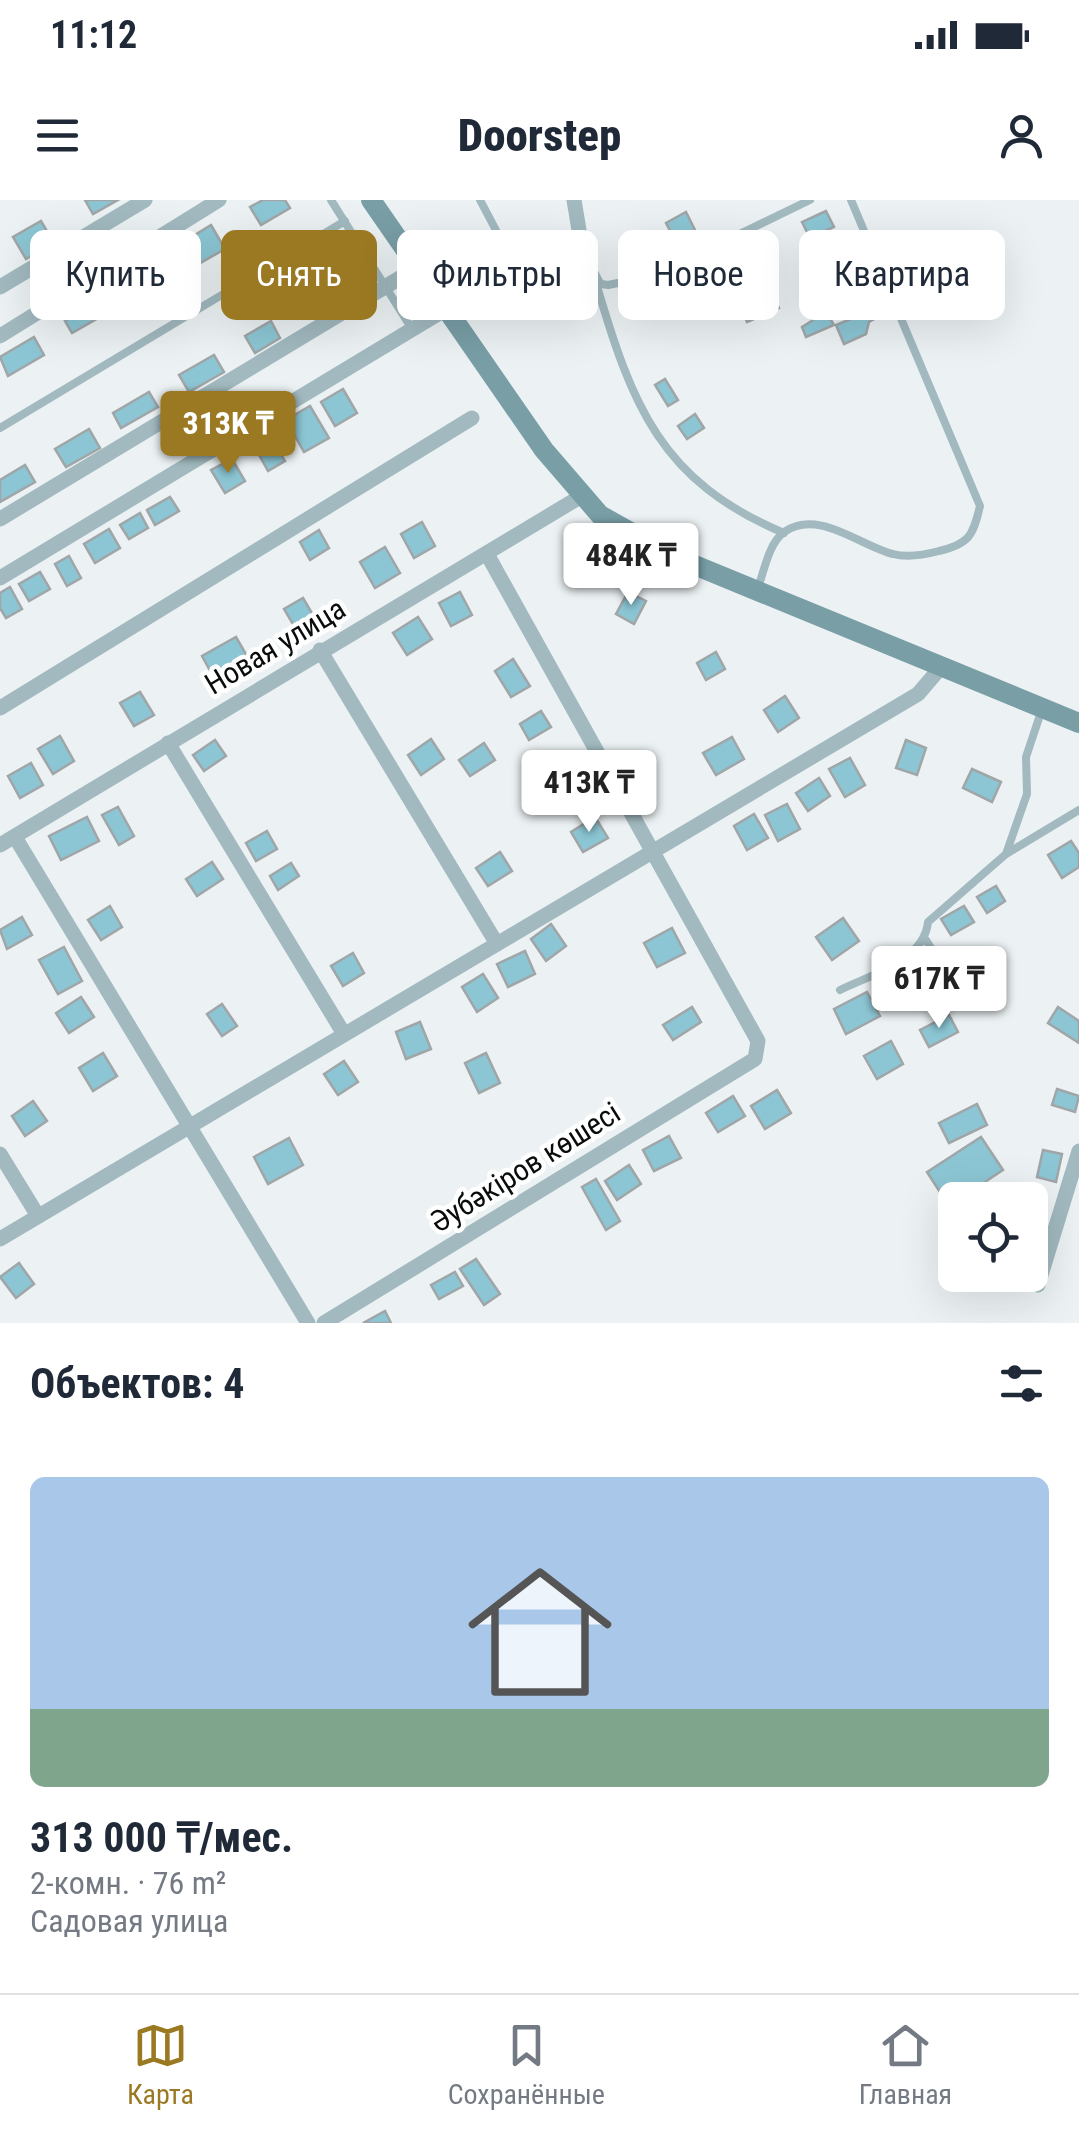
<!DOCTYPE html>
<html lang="ru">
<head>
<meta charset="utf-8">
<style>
	body { margin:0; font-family:"Roboto Condensed",sans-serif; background:#f2f2f3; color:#1f2937; height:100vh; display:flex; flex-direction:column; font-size:38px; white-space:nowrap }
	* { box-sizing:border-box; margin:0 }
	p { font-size:32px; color:#747a83 }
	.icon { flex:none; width:55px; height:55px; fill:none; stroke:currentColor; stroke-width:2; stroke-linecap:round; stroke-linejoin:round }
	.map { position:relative; height:1123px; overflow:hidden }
	.drawer { display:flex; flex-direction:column; background:#fff; flex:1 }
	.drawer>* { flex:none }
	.hud { position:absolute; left:30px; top:30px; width:1020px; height:90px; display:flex; gap:20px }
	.fabs { position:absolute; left:938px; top:982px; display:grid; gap:20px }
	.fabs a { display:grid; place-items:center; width:110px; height:110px; border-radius:15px; background:#fff; box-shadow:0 10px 40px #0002; font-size:50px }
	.price { position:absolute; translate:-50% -85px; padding:0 22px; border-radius:10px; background:#fff; color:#222; font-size:32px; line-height:65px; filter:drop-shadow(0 2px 5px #0008) }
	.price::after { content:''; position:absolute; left:50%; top:60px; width:30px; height:22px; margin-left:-15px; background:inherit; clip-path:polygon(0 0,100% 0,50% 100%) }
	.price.selected { background:#9b7923; color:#fff }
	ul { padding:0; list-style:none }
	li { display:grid; align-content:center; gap:20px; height:530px; padding:0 30px }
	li+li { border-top:2px solid #e0e1e3 }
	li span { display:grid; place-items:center; height:310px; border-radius:15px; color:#555 }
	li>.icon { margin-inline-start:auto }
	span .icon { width:180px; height:180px; fill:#fffc; stroke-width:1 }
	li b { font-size:42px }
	h2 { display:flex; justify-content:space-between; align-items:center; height:120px; padding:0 30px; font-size:42px }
	.pill { padding:0 35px; border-radius:15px; background:#fff; box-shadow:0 10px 40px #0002; font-size:35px; line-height:90px }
	.pill.selected { background:#9b7923; color:#fff }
	.status { display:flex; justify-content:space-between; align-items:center; height:70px; padding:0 50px; background:#fff; direction:ltr }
	.status svg { height:28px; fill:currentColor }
	header { display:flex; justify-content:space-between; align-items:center; height:130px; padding:0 30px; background:#fff; font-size:45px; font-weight:800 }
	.dock { display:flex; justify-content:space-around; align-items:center; height:140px; border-top:2px solid #e0e1e3; background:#fff; font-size:28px; color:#747a83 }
	.dock a { display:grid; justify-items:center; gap:5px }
	.dock .selected { color:#9b7923 }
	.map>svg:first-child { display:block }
</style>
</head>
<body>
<div class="status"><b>11:12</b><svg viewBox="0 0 49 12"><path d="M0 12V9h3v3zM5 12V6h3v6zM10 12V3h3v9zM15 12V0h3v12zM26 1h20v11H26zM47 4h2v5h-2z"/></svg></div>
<header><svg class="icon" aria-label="menu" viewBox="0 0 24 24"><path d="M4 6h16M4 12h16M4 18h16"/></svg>Doorstep<svg class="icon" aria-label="person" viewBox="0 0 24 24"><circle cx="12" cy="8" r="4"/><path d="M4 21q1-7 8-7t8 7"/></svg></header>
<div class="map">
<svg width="1079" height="1123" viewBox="0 0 1079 1123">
	<rect width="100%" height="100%" fill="#ecf2f4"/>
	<g fill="#8cc6d4" stroke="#a0a6a8" stroke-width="2.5">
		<polygon points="85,0 118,0 93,14"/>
		<polygon points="263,0 285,0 290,8 261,25 250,7"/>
		<polygon points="826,11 834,27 810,38 802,22"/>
		<polygon points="686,12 697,34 677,44 666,23"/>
		<polygon points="41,21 54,43 26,59 13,37"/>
		<polygon points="211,25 225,49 195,66 182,43"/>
		<polygon points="844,46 850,60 827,70 821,56"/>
		<polygon points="152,65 164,86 137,102 125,81"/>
		<polygon points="335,82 343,95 310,114 303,101"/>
		<polygon points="661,90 661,109 638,110 638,91"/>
		<polygon points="771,91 779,108 747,122 740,105"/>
		<polygon points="93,105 100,117 72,133 65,121"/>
		<polygon points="873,110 876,118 869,122 866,134 844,144 836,125"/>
		<polygon points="826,112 834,125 806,137 802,127"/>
		<polygon points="271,121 280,138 255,153 245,136"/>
		<polygon points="34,137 44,155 8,176 0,157"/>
		<polygon points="214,155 224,172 189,192 179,175"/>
		<polygon points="665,179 678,200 668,206 655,185"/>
		<polygon points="343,189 357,213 335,226 321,202"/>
		<polygon points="149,192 158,207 121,228 113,213"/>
		<polygon points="310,206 329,238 304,252 286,220"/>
		<polygon points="695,214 704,228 687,239 678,226"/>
		<polygon points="89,229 100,248 66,267 55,249"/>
		<polygon points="269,235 285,261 268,271 253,244"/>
		<polygon points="232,259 245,281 225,293 211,270"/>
		<polygon points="25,265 35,282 0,302 0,280"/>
		<polygon points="170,297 179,311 155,325 147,310"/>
		<polygon points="140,313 148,328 129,339 120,325"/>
		<polygon points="422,322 435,346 414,358 401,334"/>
		<polygon points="109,329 120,348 95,363 84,344"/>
		<polygon points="319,330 329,348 310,360 300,342"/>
		<polygon points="385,347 400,373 375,388 360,362"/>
		<polygon points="69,356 81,378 67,386 55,364"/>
		<polygon points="40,372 50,389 29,401 19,384"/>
		<polygon points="10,387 22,409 6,418 0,408 0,393"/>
		<polygon points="460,392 472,415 451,426 439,403"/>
		<polygon points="628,392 646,401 634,424 616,414"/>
		<polygon points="303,398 316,420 297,431 284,409"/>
		<polygon points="418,417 432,439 407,455 393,433"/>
		<polygon points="236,437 247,456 213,476 202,456"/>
		<polygon points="716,452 725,469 706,480 697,463"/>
		<polygon points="513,459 530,486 511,497 495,471"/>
		<polygon points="140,492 154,515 134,526 120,503"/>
		<polygon points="785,496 799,518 778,532 764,510"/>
		<polygon points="541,511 551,527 529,540 520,524"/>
		<polygon points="60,536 74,561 53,574 38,549"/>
		<polygon points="732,537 744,559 716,575 703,553"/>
		<polygon points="431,539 444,559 421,575 408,555"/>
		<polygon points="215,540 226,556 204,571 193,555"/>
		<polygon points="906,540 926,548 917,575 896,568"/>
		<polygon points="484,543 495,560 470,576 459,560"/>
		<polygon points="850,558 865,585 845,597 829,569"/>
		<polygon points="31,563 43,585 20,598 8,576"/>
		<polygon points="972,569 1001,582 992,602 963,588"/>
		<polygon points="819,578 830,596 808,611 796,593"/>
		<polygon points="787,604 800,629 778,641 765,615"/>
		<polygon points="118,607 134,636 119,645 102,615"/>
		<polygon points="754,614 768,638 747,650 734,626"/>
		<polygon points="87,617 99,641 61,660 49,636"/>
		<polygon points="595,617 608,638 583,652 571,632"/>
		<polygon points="267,631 277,649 256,661 246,643"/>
		<polygon points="1071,641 1079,653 1079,667 1062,678 1048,655"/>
		<polygon points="500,652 512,671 488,686 476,668"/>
		<polygon points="212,662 223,679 197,696 186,679"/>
		<polygon points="291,663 299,676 278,690 270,676"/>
		<polygon points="996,686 1005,701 987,713 977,697"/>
		<polygon points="110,706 122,727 101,740 88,720"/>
		<polygon points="964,706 974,722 951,735 941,719"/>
		<polygon points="22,717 32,735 7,749 0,730"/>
		<polygon points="843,718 859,741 832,760 816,737"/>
		<polygon points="551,724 566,746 546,761 531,739"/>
		<polygon points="672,728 685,753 657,767 644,743"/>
		<polygon points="64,747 82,781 58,794 39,760"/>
		<polygon points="525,751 535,774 508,787 497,764"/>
		<polygon points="353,753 364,773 343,786 331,766"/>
		<polygon points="483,774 498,798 477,812 462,787"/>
		<polygon points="867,792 880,816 846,834 834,809"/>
		<polygon points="81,797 94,817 69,833 56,813"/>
		<polygon points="222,804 237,826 222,836 207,814"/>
		<polygon points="692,807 701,822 673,840 663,825"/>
		<polygon points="1058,807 1079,821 1079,843 1048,823"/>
		<polygon points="949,815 958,832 929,847 920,830"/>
		<polygon points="420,822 431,849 406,859 396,832"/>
		<polygon points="891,841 903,864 877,879 864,856"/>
		<polygon points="103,853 117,876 93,891 79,868"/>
		<polygon points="486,853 500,883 479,893 465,863"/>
		<polygon points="344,861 358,882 338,895 324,874"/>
		<polygon points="1057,889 1079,896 1075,912 1052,905"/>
		<polygon points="777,890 791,913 765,929 751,906"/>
		<polygon points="733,896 745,916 718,932 706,913"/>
		<polygon points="33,901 47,921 25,936 12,916"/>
		<polygon points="977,904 987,925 949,943 939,923"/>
		<polygon points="669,936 681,958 654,971 643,950"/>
		<polygon points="981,937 1003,970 949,1006 927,972"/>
		<polygon points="289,938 303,965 268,984 254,957"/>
		<polygon points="1043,950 1062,954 1056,982 1037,977"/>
		<polygon points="629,965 641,984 617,1000 605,981"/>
		<polygon points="596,979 620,1021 606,1030 582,987"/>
		<polygon points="476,1059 500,1094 484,1105 460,1069"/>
		<polygon points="19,1063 34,1084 16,1098 0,1077"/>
		<polygon points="455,1072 463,1086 439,1099 431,1085"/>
		<polygon points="385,1111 391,1123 363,1123"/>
	</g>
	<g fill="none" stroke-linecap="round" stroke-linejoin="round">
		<g stroke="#a1b9bf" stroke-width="8">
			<polyline points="331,0 412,129"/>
			<path d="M596,83C632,205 660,281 784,333"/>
			<polyline points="476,86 549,76 608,85 633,80 661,72 810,0"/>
			<path d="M449,106C476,86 489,68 499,36L480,0"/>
			<polyline points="0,228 345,21"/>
			<path d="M758,388C764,371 769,343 784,332C818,308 860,346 893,354C908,358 924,355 939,351C969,344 973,336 980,306L851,0"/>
			<polyline points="1006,654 1079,610"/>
			<polyline points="926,740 961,796"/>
			<path d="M840,790C872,774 924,761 928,722L1006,654L1027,594L1026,557L1041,512"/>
		</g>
		<g stroke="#a1b9bf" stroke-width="15">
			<polyline points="574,0 584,60 596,83"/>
			<polyline points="0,87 145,0"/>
			<polyline points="0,136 219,0"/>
			<polyline points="0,319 418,67"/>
			<polyline points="0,378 446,109"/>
			<polyline points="320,450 497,744"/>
			<polyline points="0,508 472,218"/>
			<polyline points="168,543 344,834"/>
			<polyline points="15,637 308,1123"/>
			<polyline points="0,645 580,297"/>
			<polyline points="0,954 38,1016"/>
			<polyline points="0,1039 918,494 942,466"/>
			<polyline points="1038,1085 1079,951"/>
			<polyline points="324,1123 755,859 758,841 487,354"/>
		</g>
		<polyline stroke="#799ea6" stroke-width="20" points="371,0 544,250 600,315 675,357 1079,523"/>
	</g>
	<g text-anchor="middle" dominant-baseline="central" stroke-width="9" stroke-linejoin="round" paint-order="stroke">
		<g font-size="30" fill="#0a0c0c" stroke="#fff">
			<text transform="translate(275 446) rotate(-31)">Новая улица</text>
			<text transform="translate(525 967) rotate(-32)">Әубәкіров көшесі</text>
		</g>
	</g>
</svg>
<div class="fabs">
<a><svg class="icon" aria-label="locate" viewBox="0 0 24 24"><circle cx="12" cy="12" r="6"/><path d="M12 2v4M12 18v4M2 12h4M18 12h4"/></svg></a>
</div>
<b class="price selected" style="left:228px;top:276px">313K ₸</b>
<b class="price" style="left:631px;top:408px">484K ₸</b>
<b class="price" style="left:589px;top:635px">413K ₸</b>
<b class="price" style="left:939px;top:831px">617K ₸</b>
<div class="hud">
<a class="pill">Купить</a>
<a class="pill selected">Снять</a>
<a class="pill">Фильтры</a>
<a class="pill">Новое</a>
<a class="pill">Квартира</a>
</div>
</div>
<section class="drawer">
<h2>Объектов: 4<svg class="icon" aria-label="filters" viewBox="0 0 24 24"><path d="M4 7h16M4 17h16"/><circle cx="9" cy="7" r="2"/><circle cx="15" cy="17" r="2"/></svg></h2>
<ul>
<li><span style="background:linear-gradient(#a9c7e8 75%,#7fa58c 0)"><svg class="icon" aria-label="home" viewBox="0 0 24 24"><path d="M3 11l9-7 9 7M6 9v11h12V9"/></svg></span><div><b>313 000 ₸/мес.</b><p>2-комн. · 76 m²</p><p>Садовая улица</p></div></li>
</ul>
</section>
<nav class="dock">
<a class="selected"><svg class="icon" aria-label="map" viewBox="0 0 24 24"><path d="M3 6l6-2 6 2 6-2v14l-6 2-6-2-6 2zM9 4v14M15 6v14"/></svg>Карта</a>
<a><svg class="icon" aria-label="saved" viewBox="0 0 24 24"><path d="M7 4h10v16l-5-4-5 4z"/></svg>Сохранённые</a>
<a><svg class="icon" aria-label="home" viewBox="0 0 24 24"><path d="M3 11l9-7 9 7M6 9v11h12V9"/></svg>Главная</a>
</nav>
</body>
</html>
